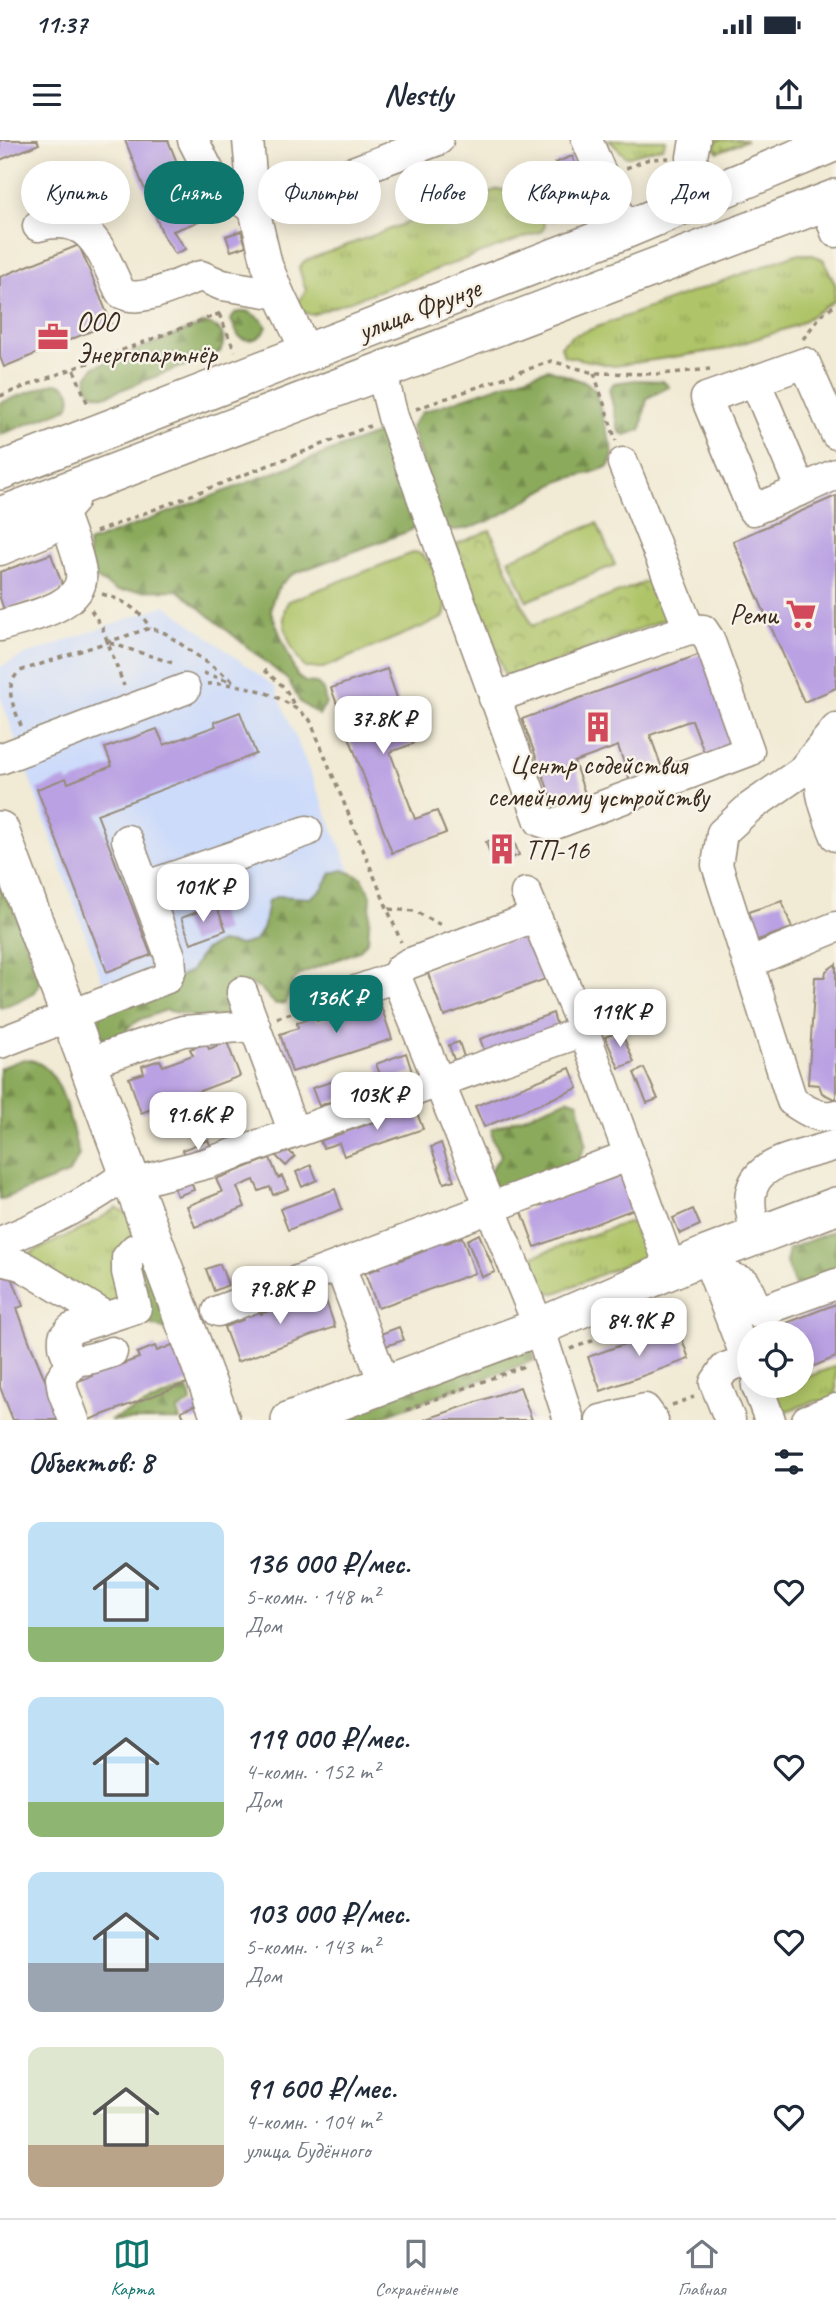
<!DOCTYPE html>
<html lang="ru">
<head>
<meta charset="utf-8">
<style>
	body { margin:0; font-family:Caveat,sans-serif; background:#f2f2f3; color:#1f2937; height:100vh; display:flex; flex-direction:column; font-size:26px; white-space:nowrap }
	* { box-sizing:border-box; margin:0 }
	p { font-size:23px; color:#747a83 }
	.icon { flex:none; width:38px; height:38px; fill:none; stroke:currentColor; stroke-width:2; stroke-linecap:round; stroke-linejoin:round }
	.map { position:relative; height:1280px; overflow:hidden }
	.details { display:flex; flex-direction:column; background:#fff; flex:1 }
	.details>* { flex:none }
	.banner { position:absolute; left:21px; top:21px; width:794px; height:63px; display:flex; gap:14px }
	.fabs { position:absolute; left:737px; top:1181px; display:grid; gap:14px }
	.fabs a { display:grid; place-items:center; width:77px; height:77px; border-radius:50%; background:#fff; box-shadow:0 4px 18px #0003; font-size:35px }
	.price { position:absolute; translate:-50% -60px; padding:0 16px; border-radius:14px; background:#fff; color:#222; font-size:23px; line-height:46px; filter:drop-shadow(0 2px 4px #0008) }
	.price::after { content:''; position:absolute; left:50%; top:42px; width:21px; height:16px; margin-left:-10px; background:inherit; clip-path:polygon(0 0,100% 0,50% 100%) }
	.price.active { background:#0f766e; color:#fff }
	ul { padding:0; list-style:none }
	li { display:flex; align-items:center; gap:21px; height:175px; padding:0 28px }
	li span { display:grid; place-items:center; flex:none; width:196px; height:140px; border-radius:14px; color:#555 }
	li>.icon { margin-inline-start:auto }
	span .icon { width:84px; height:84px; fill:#fffc; stroke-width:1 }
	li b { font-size:30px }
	h2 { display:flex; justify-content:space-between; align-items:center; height:84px; padding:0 28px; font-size:30px }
	.chip { padding:0 24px; border-radius:32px; background:#fff; box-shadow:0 4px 18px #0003; font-size:24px; line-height:63px }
	.chip.active { background:#0f766e; color:#fff }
	.status { display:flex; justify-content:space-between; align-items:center; height:49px; padding:0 35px; background:#fff; direction:ltr }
	.status svg { height:19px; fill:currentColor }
	header { display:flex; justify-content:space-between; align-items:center; height:91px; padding:0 28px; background:#fff; font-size:32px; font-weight:600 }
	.tab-bar { display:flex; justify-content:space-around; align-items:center; height:98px; border-top:2px solid #e0e1e3; background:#fff; font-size:19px; color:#747a83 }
	.tab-bar a { display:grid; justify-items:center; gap:4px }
	.tab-bar .active { color:#0f766e }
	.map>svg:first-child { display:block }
</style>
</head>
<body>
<div class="status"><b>11:37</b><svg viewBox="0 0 49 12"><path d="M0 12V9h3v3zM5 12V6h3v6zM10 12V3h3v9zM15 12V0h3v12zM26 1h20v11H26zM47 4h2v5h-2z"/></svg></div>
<header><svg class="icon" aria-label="menu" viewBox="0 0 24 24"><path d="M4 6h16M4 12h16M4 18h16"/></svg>Nestly<svg class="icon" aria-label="share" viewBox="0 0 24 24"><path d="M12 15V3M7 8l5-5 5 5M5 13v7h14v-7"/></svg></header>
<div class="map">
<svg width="836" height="1280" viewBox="0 0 836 1280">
	<defs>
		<pattern id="grass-tufts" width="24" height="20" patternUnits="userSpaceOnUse" patternTransform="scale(1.75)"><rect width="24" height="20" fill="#afc468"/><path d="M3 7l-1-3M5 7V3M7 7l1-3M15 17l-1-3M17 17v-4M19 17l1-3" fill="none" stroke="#909f55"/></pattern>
		<pattern id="forest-firs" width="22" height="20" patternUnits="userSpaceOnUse" patternTransform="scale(1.75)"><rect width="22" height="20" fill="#8baa5c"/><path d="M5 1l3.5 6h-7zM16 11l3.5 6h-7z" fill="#738b4b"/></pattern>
		<pattern id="park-crowns" width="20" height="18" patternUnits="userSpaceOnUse" patternTransform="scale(1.75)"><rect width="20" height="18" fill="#afc468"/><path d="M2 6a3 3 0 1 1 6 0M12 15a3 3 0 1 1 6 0" fill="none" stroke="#909f55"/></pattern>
	</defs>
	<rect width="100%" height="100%" fill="#f7f3e8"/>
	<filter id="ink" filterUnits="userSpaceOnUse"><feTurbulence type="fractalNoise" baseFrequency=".0143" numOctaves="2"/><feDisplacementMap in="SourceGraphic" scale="14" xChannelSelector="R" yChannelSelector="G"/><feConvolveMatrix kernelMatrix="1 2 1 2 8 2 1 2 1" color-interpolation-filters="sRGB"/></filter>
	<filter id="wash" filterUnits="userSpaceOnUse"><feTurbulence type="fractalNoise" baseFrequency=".00686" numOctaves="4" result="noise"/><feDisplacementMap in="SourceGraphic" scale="28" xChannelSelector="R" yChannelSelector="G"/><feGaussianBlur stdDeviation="1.57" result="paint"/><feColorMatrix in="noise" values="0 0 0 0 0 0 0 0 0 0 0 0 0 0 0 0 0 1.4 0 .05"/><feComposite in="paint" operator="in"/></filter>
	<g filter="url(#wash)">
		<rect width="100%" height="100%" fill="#f1ead4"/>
		<polygon fill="#cddbfa" points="166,465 275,547 369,777 109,860 0,556 0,527 23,516"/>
		<g fill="url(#grass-tufts)" stroke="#757743" stroke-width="2">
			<polygon points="609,0 666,0 663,7 626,17"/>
			<polygon points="717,0 747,0 718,12 714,7"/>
			<polygon points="498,49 509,51 521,76 543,81 545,86 542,91 312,175 302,172 297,163 306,151 299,128 304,121"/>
			<polygon points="796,114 810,114 823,119 836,146 834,161 797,185 726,209 614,226 564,216 561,206 572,196"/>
			<polygon points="117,1068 129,1075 133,1090 121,1171 30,1123 30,1113 86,1087"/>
			<polygon points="627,1082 638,1084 648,1105 645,1116 556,1153 546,1152 532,1129 534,1116"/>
			<polygon points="836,1226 836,1261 816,1261 786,1271 776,1265 769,1246 802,1246 802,1239"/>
		</g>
		<g fill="url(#forest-firs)" stroke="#636a3d" stroke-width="2">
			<path d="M247,171L261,179L267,187C261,199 251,203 239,197L231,180L235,173Z"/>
			<path d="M205,183C222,188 228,196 220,212L105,256C92,254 88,252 86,239L94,227Z"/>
			<path d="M548,229L587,243L595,250L613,313L609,326C593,334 577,335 561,341C527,356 489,391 450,390L439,377L411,287L422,272Z"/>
			<polygon points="636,240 663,241 669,247 647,258 641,290 625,295 619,292 609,249 614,243"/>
			<path d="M54,243C70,244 74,255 68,268L0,295V263Z"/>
			<path d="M384,291L419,384L409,391L293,434C280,443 271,456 271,472L297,536L305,542L316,543L323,550L326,563L319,575L300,562L289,541L178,450L117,451L88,433V403Z"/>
			<path d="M343,730L361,737L371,755L368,800L359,811L303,833L293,841L286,863L275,864L261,849L246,842L241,876L196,877L166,870L139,880L128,888L123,900L110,904C97,897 98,887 100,873L191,831L203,811L220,802L240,805L255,801L264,785L268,761L278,756L310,758L323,748L331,733Z"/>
			<path d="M0,734L40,843C33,859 16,862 0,868Z"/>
			<path d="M24,919C64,921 69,983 79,1015L68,1034L0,1060V928Z"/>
			<polygon points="569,959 578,962 586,1004 578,1022 498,1056 488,1034 501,1015 492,998 492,989"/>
			<polygon points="836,1090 836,1138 795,1146 786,1123 789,1109"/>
			<polygon points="138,1114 174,1185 166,1190 147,1183 142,1165"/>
			<polygon points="530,1203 535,1220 372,1280 327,1280"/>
			<polygon points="182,1249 189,1250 191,1263 177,1271 180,1280 110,1280"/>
		</g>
		<polygon fill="url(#park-crowns)" stroke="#757743" stroke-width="2" points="490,390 532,486 653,439 668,478 507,541 456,404"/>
		<g fill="#afc468" stroke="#757743" stroke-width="2">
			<polygon points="597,383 615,425 527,461 509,419"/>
			<path d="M415,412C434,416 453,462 443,478L323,528H305C293,513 275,478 289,461Z"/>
		</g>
		<g id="blocks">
			<g fill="#baa1e3">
				<polygon points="0,0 37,0 39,4 0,20"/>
				<polygon points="125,0 168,0 200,81 173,91 186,109 175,114 163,95"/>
				<polygon points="572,16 592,65 550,82 545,68 530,74 518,43 535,36 537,42 559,33 555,23"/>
				<polygon points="241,91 246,106 231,111 226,96"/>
				<polygon points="79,105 111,183 4,227 0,217 0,137"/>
				<polygon points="836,356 836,548 804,562 733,401"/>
				<polygon points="51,414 64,449 4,470 0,458 0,432"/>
				<polygon points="706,512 741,607 707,620 692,580 650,595 663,631 631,643 618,606 574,622 589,665 558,676 522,579"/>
				<polygon points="387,529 413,604 390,612 415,679 437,671 446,693 392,713 331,548"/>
				<polygon points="240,572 256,614 97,674 151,815 107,832 37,649 66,638 68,643 112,626 105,608 157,589 164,605 216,586 214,582"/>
				<polygon points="511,693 519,715 494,725 486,702"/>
				<polygon points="782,761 792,788 755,801 745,773"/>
				<polygon points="216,765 226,790 191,803 181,778"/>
				<polygon points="535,791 551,837 444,876 427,831"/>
				<polygon points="836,824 836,960 822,953 819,945 808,944 815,837 825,837 826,831"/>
				<polygon points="363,860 364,865 379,860 392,899 292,932 280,894 298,888 297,883 315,876 317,881 346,871 345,867"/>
				<polygon points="553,873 558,890 486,915 480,899"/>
				<polygon points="621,891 634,922 619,928 605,897"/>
				<polygon points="227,902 240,936 141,973 129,938 144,933 142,926 160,920 163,926 193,915 190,909 206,903 209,909"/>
				<polygon points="459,902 464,917 454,920 449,905"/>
				<polygon points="406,913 412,932 383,942 376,924"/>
				<polygon points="570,928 578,948 484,987 475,966"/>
				<polygon points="644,928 658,959 647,963 634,933"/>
				<polygon points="349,936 352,946 345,948 348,956 319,966 312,948"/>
				<polygon points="400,961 406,977 417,973 423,989 344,1016 339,1003 323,1008 320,1001 392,976 388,965"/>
				<polygon points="208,1000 214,1014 188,1025 182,1010"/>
				<polygon points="441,1003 454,1040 444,1043 431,1007"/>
				<polygon points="285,1007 295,1017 286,1026 276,1016"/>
				<polygon points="270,1018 278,1038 282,1036 288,1049 273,1055 270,1047 259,1051 254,1040 237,1047 245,1067 195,1087 187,1066 222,1052 216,1039"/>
				<polygon points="311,1025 317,1040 302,1047 296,1032"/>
				<polygon points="188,1033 194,1050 177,1056 171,1039"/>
				<polygon points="621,1035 634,1069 535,1107 522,1072 534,1067 532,1062 555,1054 557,1059 582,1049 580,1045 603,1037 605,1041"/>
				<polygon points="335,1049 342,1069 288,1090 280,1069"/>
				<polygon points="693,1069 700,1085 680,1094 673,1078"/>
				<polygon points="479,1094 495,1132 482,1137 467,1100"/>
				<polygon points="462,1097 475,1133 378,1168 365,1133 380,1128 378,1123 396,1116 398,1121 427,1110 425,1105 442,1099 444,1104"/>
				<polygon points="220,1124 228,1145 214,1151 206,1129"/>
				<polygon points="8,1127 23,1166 17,1168 31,1206 46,1242 51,1240 67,1280 13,1280 0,1247 0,1130"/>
				<polygon points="309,1150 311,1156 323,1152 335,1187 237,1222 224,1187 243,1180 241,1175 259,1168 261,1174 292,1163 290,1157"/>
				<polygon points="836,1164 836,1217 802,1231 802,1194 779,1194 776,1187"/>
				<polygon points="677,1185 689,1219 601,1251 588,1217"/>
				<polygon points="399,1187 404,1200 383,1207 378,1195"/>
				<polygon points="175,1204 190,1242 89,1280 75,1242 92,1236 90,1231 107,1224 109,1229 139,1218 137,1213 155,1206 157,1211"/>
				<polygon points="520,1247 532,1280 424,1280"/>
				<polygon points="197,1264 204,1280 185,1280 181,1271"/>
			</g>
		</g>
	</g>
	<g filter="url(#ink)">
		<use href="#blocks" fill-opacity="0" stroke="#968a79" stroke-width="2"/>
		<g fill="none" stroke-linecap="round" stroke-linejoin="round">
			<g stroke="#968a79" stroke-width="33">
				<g id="minor">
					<polyline points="193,0 216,45 254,69 267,125 279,154"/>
					<polyline points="248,0 254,69 438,0"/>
					<polyline points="587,0 625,90"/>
					<polyline points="693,60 692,17 695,0"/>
					<polyline points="825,62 836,92"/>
					<path d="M38,86C92,71 101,112 121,153C142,165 179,142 201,136L222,145L279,154L307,213"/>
					<polyline points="381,230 393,277 540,681 552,685 749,611 709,499 703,490 689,489"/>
					<polyline points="755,241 801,350 836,334"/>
					<polyline points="801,350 753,370 706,258 805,223 836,294"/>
					<polyline points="0,410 47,391 73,361"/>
					<path d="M0,486C24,478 86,467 81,433C79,414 69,393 63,374"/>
					<polyline points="494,558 689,489 623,323"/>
					<path d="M836,589L801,632L749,668L722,693L717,725L792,961C805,970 820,980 836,975"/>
					<polyline points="0,619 185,549"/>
					<path d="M836,625C831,628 825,631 822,635C816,646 831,685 836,696"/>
					<polyline points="144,747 307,691"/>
					<polyline points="526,753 584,891 672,1132"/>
					<polyline points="534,777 408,824 400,829 396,837 539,1187 569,1280"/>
					<polyline points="748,823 836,787"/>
					<polyline points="242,852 293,990"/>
					<polyline points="330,860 396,837"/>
					<polyline points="0,903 167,838 171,829 170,816 127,700"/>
					<polyline points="90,922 183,891 255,886"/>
					<polyline points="133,1043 208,1023 584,891"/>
					<path d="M758,1096C730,1024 781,1022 836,1005"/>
					<path d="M0,1102C47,1083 89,1063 129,1032"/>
					<polyline points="0,1120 21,1125 107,1177"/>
					<polyline points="710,1125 749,1225"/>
					<polyline points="340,1126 385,1246"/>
					<polyline points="718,1144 732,1138 745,1143 758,1172 836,1144"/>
					<polyline points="218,1171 630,1015"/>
					<path d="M112,1212C92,1219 61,1231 64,1197L71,1189L136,1168L127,1132V1118L135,1109L156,1102"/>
					<polyline points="757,1246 770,1280"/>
					<polyline points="74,1280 63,1251 61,1238 74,1221"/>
					<polyline points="601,1280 645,1269 653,1280"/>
					<polyline points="730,1280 715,1243 725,1228 747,1220"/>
					<polyline points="807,1280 836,1269"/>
				</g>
			</g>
			<g stroke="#968a79" stroke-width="40">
				<g id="major">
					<polyline points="0,331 625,90 836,2"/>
					<polyline points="0,376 836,58"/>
					<polyline points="0,690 221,1280"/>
					<polyline points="290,1280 539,1187 706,1115 836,1066"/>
				</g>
			</g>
			<g stroke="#968a79" stroke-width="3.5" stroke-dasharray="5 5" stroke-linecap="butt">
				<polyline points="626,28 649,19 669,18"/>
				<polyline points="219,174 235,211"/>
				<polyline points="803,199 822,174 836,164"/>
				<polyline points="74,230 89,267"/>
				<polyline points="594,233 616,301"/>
				<polyline points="0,256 224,172"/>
				<polyline points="416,269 551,221 594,233 660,234 710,229"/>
				<polyline points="96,392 370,286"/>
				<path d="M102,454C124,460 139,469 150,488"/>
				<polyline points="91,470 102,487 124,546"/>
				<polyline points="110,503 176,524"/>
				<polyline points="264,530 285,548 294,565"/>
				<polyline points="203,533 233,542"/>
				<path d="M207,544C245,542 282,554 310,580L401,802"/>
				<path d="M21,586C14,566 2,547 20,531L150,488L165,493L236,543"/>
				<polyline points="389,769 414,771 443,786"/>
				<polyline points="277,878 309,867"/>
				<polyline points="570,1209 678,1170"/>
				<polyline points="672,1265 694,1257"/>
				<polyline points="406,1270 527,1225"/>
			</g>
			<use href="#minor" stroke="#fff" stroke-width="30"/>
			<use href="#major" stroke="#fff" stroke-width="37"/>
		</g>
	</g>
	<defs>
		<g id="office-bare" transform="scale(2.415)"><path d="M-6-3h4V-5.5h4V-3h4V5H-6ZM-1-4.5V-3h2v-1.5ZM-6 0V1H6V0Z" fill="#d1495b" stroke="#f7f3e8" stroke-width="2.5" paint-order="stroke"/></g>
		<g id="supermarket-bare" transform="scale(2.415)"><path d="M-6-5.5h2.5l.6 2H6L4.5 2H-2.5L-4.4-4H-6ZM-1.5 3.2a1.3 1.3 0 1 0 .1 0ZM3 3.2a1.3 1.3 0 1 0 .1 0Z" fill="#d1495b" stroke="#f7f3e8" stroke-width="2.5" paint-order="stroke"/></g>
		<g id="building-bare" transform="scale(2.415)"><path d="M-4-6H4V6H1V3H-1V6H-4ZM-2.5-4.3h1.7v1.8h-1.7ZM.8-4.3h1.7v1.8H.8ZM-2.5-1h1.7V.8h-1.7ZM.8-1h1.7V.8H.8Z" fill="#d1495b" stroke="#f7f3e8" stroke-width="2.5" paint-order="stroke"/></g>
	</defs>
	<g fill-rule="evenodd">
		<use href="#office-bare" x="53" y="197"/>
		<use href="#supermarket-bare" x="801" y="474"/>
		<use href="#building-bare" x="598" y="587"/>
		<use href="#building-bare" x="502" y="709"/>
	</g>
	<g text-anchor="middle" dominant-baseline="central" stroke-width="5" stroke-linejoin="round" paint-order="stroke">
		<g font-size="28" fill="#3b2a1e" stroke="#f7f3e8">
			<text transform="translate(419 169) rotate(-21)">улица Фрунзе</text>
		</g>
		<g font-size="28" fill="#3b2a1e" stroke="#f7f3e8" text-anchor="start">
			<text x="76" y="181">ООО<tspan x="76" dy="32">Энергопартнёр</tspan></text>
			<text x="778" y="474" text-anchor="end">Реми</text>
			<text x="598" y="624" text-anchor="middle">Центр содействия<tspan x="598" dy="32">семейному устройству</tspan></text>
			<text x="525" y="709">ТП-16</text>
		</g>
	</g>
</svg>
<div class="fabs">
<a><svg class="icon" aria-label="locate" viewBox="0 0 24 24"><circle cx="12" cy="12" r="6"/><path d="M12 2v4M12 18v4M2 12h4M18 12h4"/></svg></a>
</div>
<b class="price" style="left:383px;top:616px">37.8K ₽</b>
<b class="price" style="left:203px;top:784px">101K ₽</b>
<b class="price active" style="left:336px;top:895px">136K ₽</b>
<b class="price" style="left:620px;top:909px">119K ₽</b>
<b class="price" style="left:377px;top:992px">103K ₽</b>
<b class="price" style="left:198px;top:1012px">91.6K ₽</b>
<b class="price" style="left:280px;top:1186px">79.8K ₽</b>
<b class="price" style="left:639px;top:1218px">84.9K ₽</b>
<div class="banner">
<a class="chip">Купить</a>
<a class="chip active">Снять</a>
<a class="chip">Фильтры</a>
<a class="chip">Новое</a>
<a class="chip">Квартира</a>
<a class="chip">Дом</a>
</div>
</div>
<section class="details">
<h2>Объектов: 8<svg class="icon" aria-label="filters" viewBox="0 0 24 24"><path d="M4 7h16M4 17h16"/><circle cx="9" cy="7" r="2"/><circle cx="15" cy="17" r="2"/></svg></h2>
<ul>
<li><span style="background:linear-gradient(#bfe0f5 75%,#8fb573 0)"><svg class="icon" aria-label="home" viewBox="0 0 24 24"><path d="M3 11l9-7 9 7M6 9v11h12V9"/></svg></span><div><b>136 000 ₽/мес.</b><p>5-комн. · 148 m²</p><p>Дом</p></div><svg class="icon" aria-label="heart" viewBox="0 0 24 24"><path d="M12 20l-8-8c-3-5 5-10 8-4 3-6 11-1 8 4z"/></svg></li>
<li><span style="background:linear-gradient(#bfe0f5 75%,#8fb573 0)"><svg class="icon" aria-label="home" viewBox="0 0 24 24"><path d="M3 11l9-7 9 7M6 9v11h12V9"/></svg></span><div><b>119 000 ₽/мес.</b><p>4-комн. · 152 m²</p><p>Дом</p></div><svg class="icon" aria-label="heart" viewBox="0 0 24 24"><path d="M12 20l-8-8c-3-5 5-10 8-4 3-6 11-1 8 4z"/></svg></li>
<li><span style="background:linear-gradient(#bfe0f5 65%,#9aa5b1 0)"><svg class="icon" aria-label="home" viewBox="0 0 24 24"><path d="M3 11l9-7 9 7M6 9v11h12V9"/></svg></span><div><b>103 000 ₽/мес.</b><p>5-комн. · 143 m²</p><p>Дом</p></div><svg class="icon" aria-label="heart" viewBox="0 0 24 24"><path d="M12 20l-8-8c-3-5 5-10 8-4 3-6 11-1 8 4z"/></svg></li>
<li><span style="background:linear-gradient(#dfe7d0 70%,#b9a48a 0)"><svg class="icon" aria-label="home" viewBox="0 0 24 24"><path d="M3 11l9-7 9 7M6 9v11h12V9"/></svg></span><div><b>91 600 ₽/мес.</b><p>4-комн. · 104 m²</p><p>улица Будённого</p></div><svg class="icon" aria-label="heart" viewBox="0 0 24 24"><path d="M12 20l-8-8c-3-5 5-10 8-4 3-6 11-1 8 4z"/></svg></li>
</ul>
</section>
<nav class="tab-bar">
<a class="active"><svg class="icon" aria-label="map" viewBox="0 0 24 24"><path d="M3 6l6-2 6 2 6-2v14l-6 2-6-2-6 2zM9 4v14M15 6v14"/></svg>Карта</a>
<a><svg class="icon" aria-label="saved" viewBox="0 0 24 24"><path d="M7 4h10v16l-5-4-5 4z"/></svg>Сохранённые</a>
<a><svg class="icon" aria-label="home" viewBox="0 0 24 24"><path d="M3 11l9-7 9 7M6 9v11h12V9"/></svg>Главная</a>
</nav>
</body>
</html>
